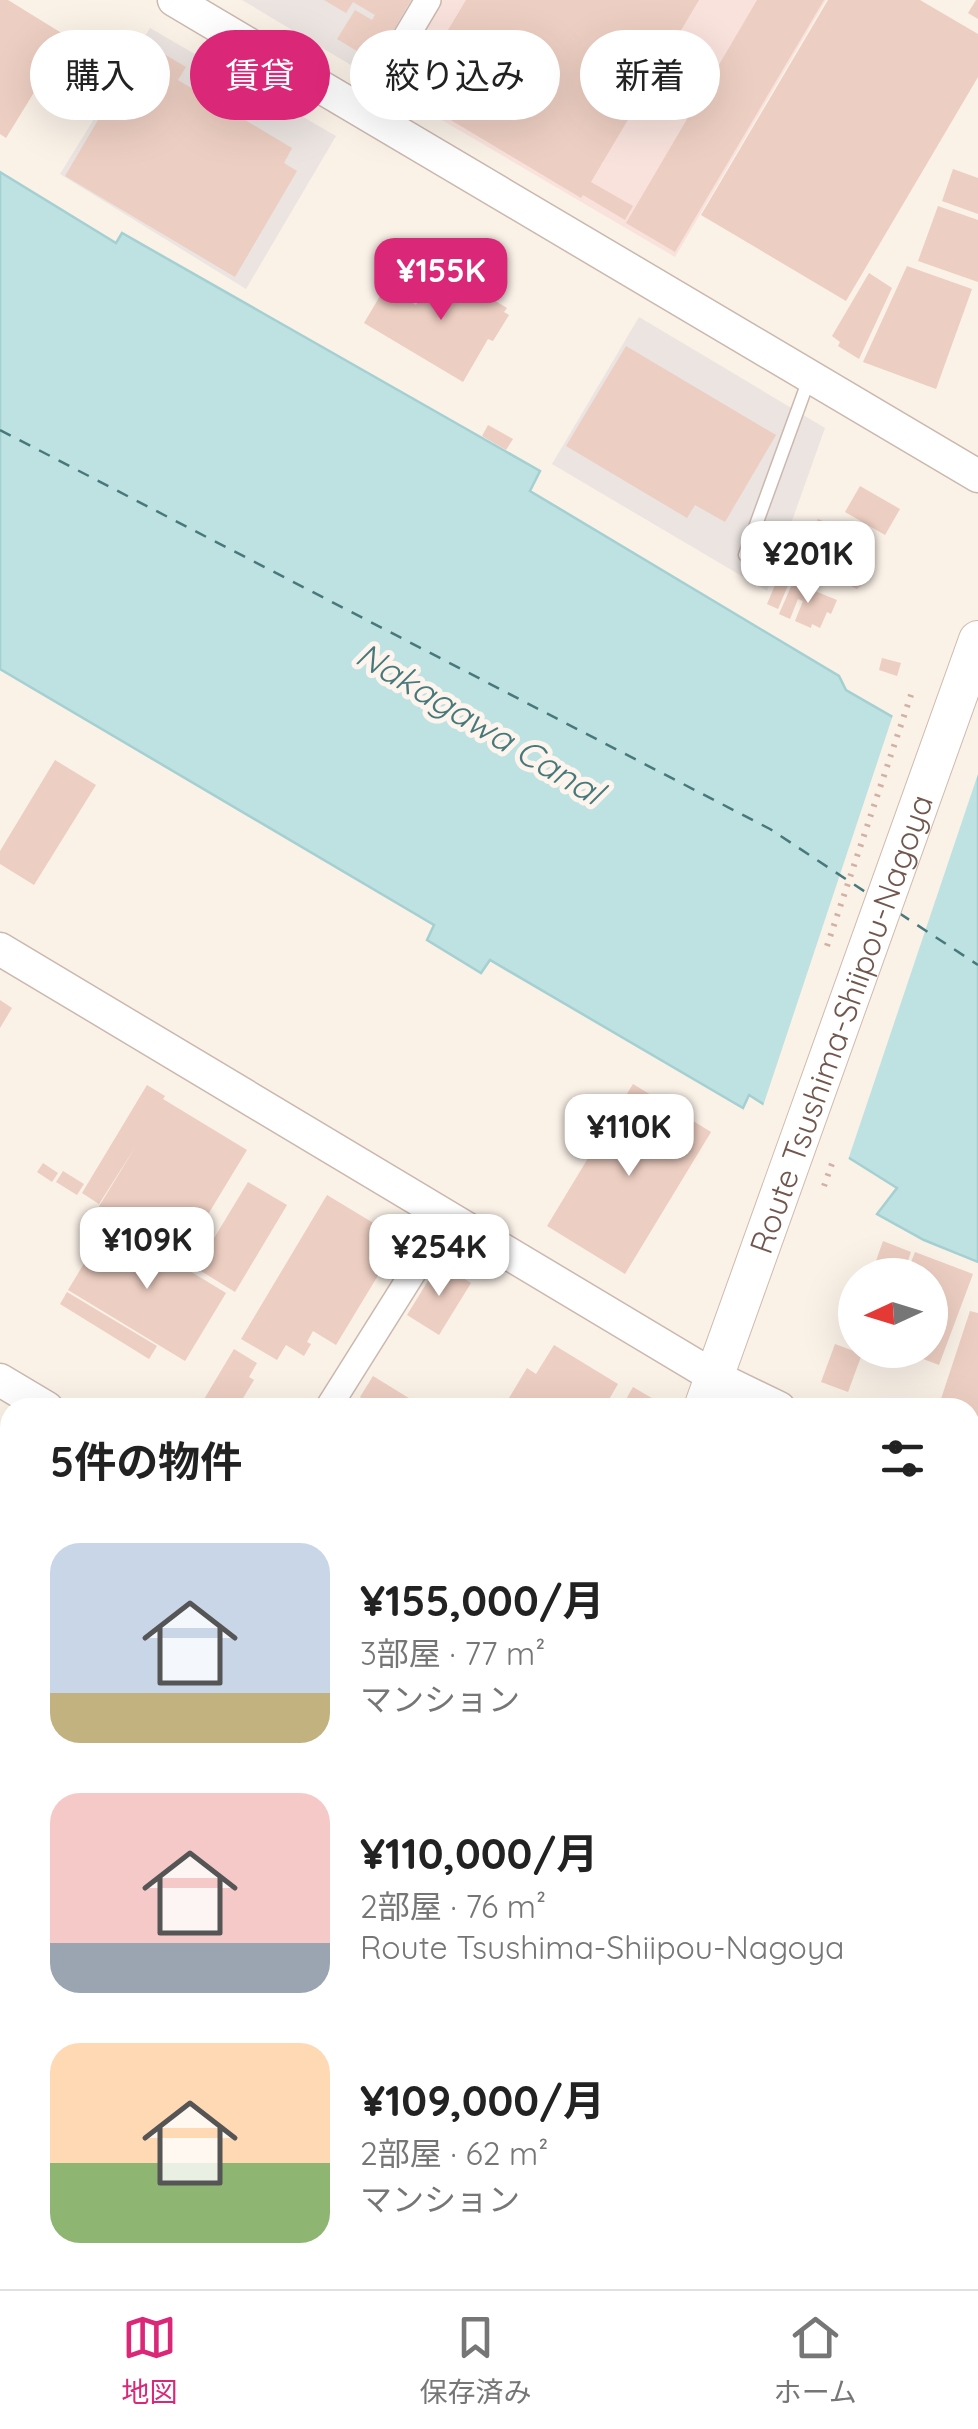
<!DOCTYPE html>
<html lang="ja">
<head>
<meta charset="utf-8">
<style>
	body { margin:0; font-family:Quicksand,"Noto Sans JP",sans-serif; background:#f6f6f6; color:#222; height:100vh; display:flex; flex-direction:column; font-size:38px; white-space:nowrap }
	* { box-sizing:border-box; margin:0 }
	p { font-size:32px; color:#767676 }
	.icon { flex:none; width:55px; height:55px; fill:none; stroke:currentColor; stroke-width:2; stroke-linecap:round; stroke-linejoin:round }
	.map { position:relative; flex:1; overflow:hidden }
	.panel { position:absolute; left:0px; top:1398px; width:980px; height:892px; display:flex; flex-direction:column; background:#fff; border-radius:30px 30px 0 0; box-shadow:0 10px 40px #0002 }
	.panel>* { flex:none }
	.guide { position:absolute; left:30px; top:30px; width:920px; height:90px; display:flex; gap:20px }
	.needle { width:65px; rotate:266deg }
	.buttons { position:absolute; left:838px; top:1258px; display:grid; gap:20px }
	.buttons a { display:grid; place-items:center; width:110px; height:110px; border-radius:50%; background:#fff; box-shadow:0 10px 40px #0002; font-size:50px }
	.price { position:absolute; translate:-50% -85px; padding:0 22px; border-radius:20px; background:#fff; color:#222; font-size:32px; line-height:65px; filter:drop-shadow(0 2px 5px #0008) }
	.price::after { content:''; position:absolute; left:50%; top:60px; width:30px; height:22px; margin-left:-15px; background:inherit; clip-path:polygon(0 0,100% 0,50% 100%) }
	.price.selected { background:#db2777; color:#fff }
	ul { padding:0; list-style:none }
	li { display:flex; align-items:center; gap:30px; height:250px; padding:0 50px }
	li span { display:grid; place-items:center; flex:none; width:280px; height:200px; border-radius:30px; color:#555 }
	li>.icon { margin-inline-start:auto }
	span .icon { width:120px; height:120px; fill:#fffc; stroke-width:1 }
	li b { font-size:42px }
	h2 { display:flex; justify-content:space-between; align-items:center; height:120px; padding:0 50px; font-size:42px }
	.chip { padding:0 35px; border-radius:45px; background:#fff; box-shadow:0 10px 40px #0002; font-size:35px; line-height:90px }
	.chip.selected { background:#db2777; color:#fff }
	.tabs { display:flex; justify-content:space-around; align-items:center; height:140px; border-top:2px solid #e0e0e0; background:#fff; font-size:28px; color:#767676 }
	.tabs a { display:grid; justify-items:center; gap:5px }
	.tabs .selected { color:#db2777 }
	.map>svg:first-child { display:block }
</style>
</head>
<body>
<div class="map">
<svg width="978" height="2289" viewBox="0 0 978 2289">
	<rect width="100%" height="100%" fill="#faf1e7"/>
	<g fill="#f9e2dc">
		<polygon points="441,0 826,0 675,257 389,89"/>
		<polygon points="976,1534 978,1534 978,1901 970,1897 970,1544"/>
	</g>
	<g fill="#ebe4e1">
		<polygon points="242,0 417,0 371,77"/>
		<polygon points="150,28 336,136 246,289 60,174"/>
		<polygon points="639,317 825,428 767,591 552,464"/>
	</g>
	<polygon fill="#bee1e2" stroke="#a5d0d2" stroke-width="2.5" points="0,172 116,243 122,233 540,471 530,491 839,676 846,690 978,766 978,1262 924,1240 877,1214 897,1188 749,1095 743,1108 490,960 481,973 427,940 434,925 0,669"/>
	<polygon fill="#faf1e7" points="894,712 978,760 978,774 847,1163 762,1109"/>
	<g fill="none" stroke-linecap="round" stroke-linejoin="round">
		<g stroke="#47797b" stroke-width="2.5" stroke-dasharray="12 10" stroke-linecap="butt">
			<polyline points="0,430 770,829 867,893"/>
			<polyline points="899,913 978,965"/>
		</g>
	</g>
	<g fill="#edcec2">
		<polygon points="0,0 8,0 68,37 6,138 0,134"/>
		<polygon points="324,0 411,0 375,62 337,39 355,10 372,20 375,15 353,2 346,13"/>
		<polygon points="466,0 699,0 591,182 633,206 625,220 583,195 581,198 409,95"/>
		<polygon points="757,0 824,0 675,252 626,223"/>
		<polygon points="828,0 920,0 978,34 978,77 846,301 701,215"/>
		<polygon points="976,0 978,0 978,19 968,13"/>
		<polygon points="144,42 186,67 178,80 292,148 284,163 297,171 235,277 65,176"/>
		<polygon points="953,169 978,178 978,214 942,201"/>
		<polygon points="938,206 978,220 978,282 918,261"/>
		<polygon points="907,266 972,289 936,389 863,362"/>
		<polygon points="439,267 507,308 504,312 509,315 493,341 488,339 463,382 364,323 383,291 390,295 392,290 416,305"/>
		<polygon points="869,273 892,288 859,359 838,346 840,342 832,336"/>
		<polygon points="626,346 776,435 725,522 695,505 687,518 566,446"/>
		<polygon points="488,425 513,439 506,450 482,436"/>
		<polygon points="860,486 900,509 885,535 845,512"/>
		<polygon points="818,519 850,533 861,543 866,555 866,570 864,583 857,589 802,563"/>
		<polygon points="778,578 789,583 778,609 767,604"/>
		<polygon points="793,582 837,600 831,614 827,612 820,628 812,624 811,628 795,621 803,601 798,599 790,619 779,614"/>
		<polygon points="882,658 901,663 897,676 879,670"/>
		<polygon points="55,760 96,785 34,885 0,864 0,851"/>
		<polygon points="0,1000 12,1008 0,1028"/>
		<polygon points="633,1084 711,1132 625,1274 547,1226"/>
		<polygon points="147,1085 165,1096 163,1099 247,1150 181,1259 98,1208 136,1146 99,1204 82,1193"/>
		<polygon points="43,1163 58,1173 52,1182 37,1172"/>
		<polygon points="63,1171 84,1184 77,1195 56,1182"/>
		<polygon points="248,1182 287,1205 235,1292 196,1268"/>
		<polygon points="327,1195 400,1239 336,1345 313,1331 307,1342 311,1344 304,1356 286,1345 277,1360 241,1339"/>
		<polygon points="109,1222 226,1293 185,1361 68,1290"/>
		<polygon points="883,1241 911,1252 903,1275 871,1275"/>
		<polygon points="915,1252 973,1274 939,1365 899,1350 930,1350 930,1275 906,1275"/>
		<polygon points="439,1263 471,1283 439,1335 407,1315"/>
		<polygon points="67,1292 157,1346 149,1359 60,1304"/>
		<polygon points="970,1311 978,1313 978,1441 972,1439 976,1428 970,1426 970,1408 938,1408"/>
		<polygon points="835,1344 862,1354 848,1392 821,1382"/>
		<polygon points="554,1345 618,1384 604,1408 503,1408 527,1368 536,1374"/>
		<polygon points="234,1349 257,1363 249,1377 254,1380 237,1408 203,1408 200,1406"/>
		<polygon points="373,1376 425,1408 378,1408 360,1397"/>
		<polygon points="633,1387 662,1404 660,1408 621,1408"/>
		<polygon points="0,1516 10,1522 0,1539"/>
		<polygon points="10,1735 10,1768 0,1762 0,1752"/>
		<polygon points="0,1870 10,1871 10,1934 0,1934"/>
		<polygon points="0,1951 10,1952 10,1991 0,1990"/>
		<polygon points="0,2007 10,2007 10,2055 0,2054"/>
		<rect x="0" y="2090" width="10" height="39"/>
		<polygon points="970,2106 978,2111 978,2126 970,2141"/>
		<polygon points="978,2150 978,2204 970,2199 970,2164"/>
		<polygon points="970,2218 978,2223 978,2288 964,2280 970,2280"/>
		<polygon points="35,2280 77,2280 76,2289 34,2289"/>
		<polygon points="237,2280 266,2288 269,2280 298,2280 320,2289 234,2289"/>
		<polygon points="304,2280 338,2280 335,2289"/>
		<polygon points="439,2280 500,2280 497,2289 436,2289"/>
		<polygon points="583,2280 613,2280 614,2284 612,2289 580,2289"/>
		<polygon points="623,2280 669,2280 666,2289 634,2289 622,2285"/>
		<polygon points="674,2280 723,2280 720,2289 671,2289"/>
		<polygon points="760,2280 787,2280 803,2289 756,2289"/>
		<polygon points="844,2280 860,2280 854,2289 838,2289"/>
	</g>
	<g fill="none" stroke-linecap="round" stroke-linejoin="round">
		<g stroke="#cbb8af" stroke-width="15">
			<g id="service">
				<polyline points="745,555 809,379"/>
				<polyline points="970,1605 978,1590"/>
				<polyline points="970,1768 975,1840 970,1848"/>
			</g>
		</g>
		<g stroke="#cbb8af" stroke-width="28">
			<g id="minor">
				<polyline points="362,111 428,0"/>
				<polyline points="328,1408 448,1217"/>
				<polyline points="931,2280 946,2289"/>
				<polyline points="138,2289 138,2280"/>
				<polyline points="735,2289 740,2280"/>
			</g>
		</g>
		<g stroke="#cbb8af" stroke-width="35">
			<g id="tertiary">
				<polyline points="174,0 978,476"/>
				<polyline points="0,949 715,1377 779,1408"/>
				<polyline points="0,1380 47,1408"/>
				<polyline points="0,1451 10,1457"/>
				<polyline points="970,1497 978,1499"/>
				<polyline points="0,1810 10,1816"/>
				<polyline points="970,1958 978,1962"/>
				<polyline points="970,2025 978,2030"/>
			</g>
		</g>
		<g stroke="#cfbaaf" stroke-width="40">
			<g id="secondary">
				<path id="s1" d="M703,1408L978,640"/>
				<polyline points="388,2289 392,2280"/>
			</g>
		</g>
		<g stroke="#d1b1a5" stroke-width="6" stroke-dasharray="2.5 8" stroke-linecap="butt">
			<polyline points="827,946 912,692"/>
			<polyline points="824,1186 834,1158"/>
		</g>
		<use href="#service" stroke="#fff" stroke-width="12"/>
		<use href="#minor" stroke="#fff" stroke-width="25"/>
		<use href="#tertiary" stroke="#fff" stroke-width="32"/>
		<use href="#secondary" stroke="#fff" stroke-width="38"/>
	</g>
	<g text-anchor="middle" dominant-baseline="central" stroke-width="10" stroke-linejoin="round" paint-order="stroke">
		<g font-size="32" fill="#71574e" stroke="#fdf5ed">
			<text stroke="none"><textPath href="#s1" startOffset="408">Route Tsushima-Shiipou-Nagoya</textPath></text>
		</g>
		<g font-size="35" font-style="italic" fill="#47797b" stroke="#fdf5ed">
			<text transform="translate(480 723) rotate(31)">Nakagawa Canal</text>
		</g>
	</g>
</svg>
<div class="buttons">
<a><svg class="needle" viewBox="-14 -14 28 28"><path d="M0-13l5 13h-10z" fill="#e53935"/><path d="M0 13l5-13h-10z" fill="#767676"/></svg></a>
</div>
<b class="price selected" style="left:441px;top:323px">¥155K</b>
<b class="price" style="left:808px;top:606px">¥201K</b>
<b class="price" style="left:629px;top:1179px">¥110K</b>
<b class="price" style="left:147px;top:1292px">¥109K</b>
<b class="price" style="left:439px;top:1299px">¥254K</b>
<div class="guide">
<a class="chip">購入</a>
<a class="chip selected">賃貸</a>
<a class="chip">絞り込み</a>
<a class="chip">新着</a>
</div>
<section class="panel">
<h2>5件の物件<svg class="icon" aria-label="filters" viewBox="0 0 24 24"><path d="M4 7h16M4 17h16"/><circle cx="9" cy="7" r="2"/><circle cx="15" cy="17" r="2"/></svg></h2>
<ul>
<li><span style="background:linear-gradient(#c9d6e8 75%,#c2b280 0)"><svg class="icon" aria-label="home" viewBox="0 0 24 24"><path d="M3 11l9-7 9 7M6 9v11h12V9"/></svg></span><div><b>¥155,000/月</b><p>3部屋 · 77 m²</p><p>マンション</p></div></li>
<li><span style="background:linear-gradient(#f6c9c9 75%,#9aa5b1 0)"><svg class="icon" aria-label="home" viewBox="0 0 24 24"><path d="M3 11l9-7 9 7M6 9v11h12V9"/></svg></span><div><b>¥110,000/月</b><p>2部屋 · 76 m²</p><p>Route Tsushima-Shiipou-Nagoya</p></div></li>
<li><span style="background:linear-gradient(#ffd9b3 60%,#8fb573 0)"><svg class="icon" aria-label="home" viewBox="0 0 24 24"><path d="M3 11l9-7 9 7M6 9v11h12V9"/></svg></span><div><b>¥109,000/月</b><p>2部屋 · 62 m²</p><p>マンション</p></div></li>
</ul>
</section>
</div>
<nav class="tabs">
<a class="selected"><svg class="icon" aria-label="map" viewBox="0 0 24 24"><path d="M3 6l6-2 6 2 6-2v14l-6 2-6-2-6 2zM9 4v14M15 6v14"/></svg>地図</a>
<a><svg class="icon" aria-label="saved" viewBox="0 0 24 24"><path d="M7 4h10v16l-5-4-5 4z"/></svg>保存済み</a>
<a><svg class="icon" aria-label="home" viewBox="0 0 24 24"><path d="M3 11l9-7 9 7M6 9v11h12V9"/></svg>ホーム</a>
</nav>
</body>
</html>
